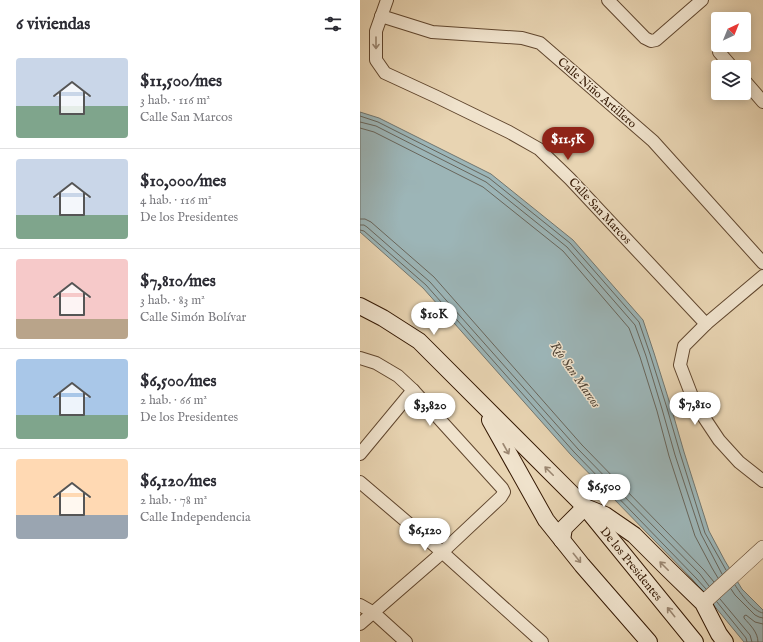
<!DOCTYPE html>
<html lang="es">
<head>
<meta charset="utf-8">
<style>
	body { margin:0; font-family:"IM FELL English",serif; background:#f2f2f3; color:#2b2b33; height:100vh; display:flex; flex-direction:column; font-size:15px; white-space:nowrap }
	* { box-sizing:border-box; margin:0 }
	p { font-size:13px; color:#7c7c81 }
	.icon { flex:none; width:22px; height:22px; fill:none; stroke:currentColor; stroke-width:2; stroke-linecap:round; stroke-linejoin:round }
	.map { position:relative; flex:1; overflow:hidden }
	.panel { display:flex; flex-direction:column; background:#fff; width:360px }
	.panel>* { flex:none }
	.needle { width:26px; rotate:43deg }
	.fabs { position:absolute; left:351px; top:12px; display:grid; gap:8px }
	.fabs a { display:grid; place-items:center; width:40px; height:40px; border-radius:4px; background:#fff; box-shadow:0 2px 10px #0003; font-size:20px }
	.price { position:absolute; translate:-50% -34px; padding:0 9px; border-radius:14px; background:#fff; color:#222; font-size:13px; line-height:26px; filter:drop-shadow(0 1px 2px #0008) }
	.price::after { content:''; position:absolute; left:50%; top:24px; width:12px; height:9px; margin-left:-6px; background:inherit; clip-path:polygon(0 0,100% 0,50% 100%) }
	.price.selected { background:#8f2418; color:#fff }
	ul { padding:0; list-style:none }
	li { display:flex; align-items:center; gap:12px; height:100px; padding:0 16px }
	li+li { border-top:1px solid #e1e1e2 }
	li span { display:grid; place-items:center; flex:none; width:112px; height:80px; border-radius:4px; color:#555 }
	li>.icon { margin-inline-start:auto }
	span .icon { width:48px; height:48px; fill:#fffc; stroke-width:1 }
	li b { font-size:17px }
	h2 { display:flex; justify-content:space-between; align-items:center; height:48px; padding:0 16px; font-size:17px }
	main { display:flex; flex:1; min-height:0 }
	.map>svg:first-child { display:block }
</style>
</head>
<body>
<main>
<section class="panel">
<h2>6 viviendas<svg class="icon" aria-label="filters" viewBox="0 0 24 24"><path d="M4 7h16M4 17h16"/><circle cx="9" cy="7" r="2"/><circle cx="15" cy="17" r="2"/></svg></h2>
<ul>
<li><span style="background:linear-gradient(#c9d6e8 60%,#7fa58c 0)"><svg class="icon" aria-label="home" viewBox="0 0 24 24"><path d="M3 11l9-7 9 7M6 9v11h12V9"/></svg></span><div><b>$11,500/mes</b><p>3 hab. · 116 m²</p><p>Calle San Marcos</p></div></li>
<li><span style="background:linear-gradient(#c9d6e8 70%,#7fa58c 0)"><svg class="icon" aria-label="home" viewBox="0 0 24 24"><path d="M3 11l9-7 9 7M6 9v11h12V9"/></svg></span><div><b>$10,000/mes</b><p>4 hab. · 116 m²</p><p>De los Presidentes</p></div></li>
<li><span style="background:linear-gradient(#f6c9c9 75%,#b9a48a 0)"><svg class="icon" aria-label="home" viewBox="0 0 24 24"><path d="M3 11l9-7 9 7M6 9v11h12V9"/></svg></span><div><b>$7,810/mes</b><p>3 hab. · 83 m²</p><p>Calle Simón Bolívar</p></div></li>
<li><span style="background:linear-gradient(#a9c7e8 70%,#7fa58c 0)"><svg class="icon" aria-label="home" viewBox="0 0 24 24"><path d="M3 11l9-7 9 7M6 9v11h12V9"/></svg></span><div><b>$6,500/mes</b><p>2 hab. · 66 m²</p><p>De los Presidentes</p></div></li>
<li><span style="background:linear-gradient(#ffd9b3 70%,#9aa5b1 0)"><svg class="icon" aria-label="home" viewBox="0 0 24 24"><path d="M3 11l9-7 9 7M6 9v11h12V9"/></svg></span><div><b>$6,120/mes</b><p>2 hab. · 78 m²</p><p>Calle Independencia</p></div></li>
</ul>
</section>
<div class="map">
<svg width="403" height="642" viewBox="0 0 403 642">
	<rect width="100%" height="100%" fill="#e8d4b2"/>
	<filter id="stains"><feTurbulence type="fractalNoise" baseFrequency=".005" numOctaves="4"/><feColorMatrix values="0 0 0 0 .2 0 0 0 0 .09 0 0 0 0 .02 0 0 0 .5 -.17"/></filter>
	<radialGradient id="worn" r=".72"><stop offset=".6" stop-color="#630" stop-opacity="0"/><stop offset="1" stop-color="#630" stop-opacity=".3"/></radialGradient>
	<polygon fill="#9cb5b7" stroke="#72766f" points="0,112 19,118 131,174 213,240 283,320 294,353 311,407 324,452 349,531 365,561 382,589 403,610 403,642 384,642 333,580 211,455 63,288 0,232"/>
	<g fill="none" stroke-linecap="round" stroke-linejoin="round">
		<g stroke="#68665c" stroke-width="1">
			<polyline points="0,116 18,122 129,178 210,243 279,322 290,354 307,408 320,453 345,533 366,570"/>
			<polyline points="0,122 16,126 126,182 207,247 275,325 286,356 302,409 315,455 341,534 362,574"/>
			<polyline points="0,128 14,132 123,187 203,251 269,328 280,357 297,411 309,456 335,536 352,568 358,578"/>
			<polyline points="0,219 5,219 11,222 74,277 222,445 344,570 354,582"/>
			<polyline points="0,225 4,225 7,227 70,282 218,449 340,574 349,586"/>
			<polyline points="0,230 4,231 66,285 214,452 336,578 346,589"/>
			<path d="M375,585C380,593 394,612 403,613"/>
			<polyline points="371,589 375,595 395,615 399,617 403,618"/>
			<polyline points="360,599 390,635 392,642"/>
			<polyline points="357,602 386,638 387,642"/>
			<path d="M398,642C398,632 390,625 384,618V616L386,615L395,622L403,624"/>
		</g>
		<g stroke="#60462e" stroke-width="14">
			<g id="minor">
				<polyline points="27,0 16,31 16,60 25,73 77,97 149,132 179,149 210,179 346,324"/>
				<polyline points="248,0 285,38 291,41 296,40 342,0"/>
				<polyline points="21,16 72,32 162,38 180,43 293,141 403,263"/>
				<polyline points="359,52 372,67"/>
				<polyline points="384,80 403,102"/>
				<polyline points="403,276 346,324 324,346 320,365 335,404 359,440 379,462 403,481"/>
				<polyline points="0,358 16,363 38,376 53,390 142,488 144,492 141,497 76,558 0,624"/>
				<polyline points="0,454 53,390"/>
				<polyline points="0,482 82,552 182,642"/>
				<polyline points="0,605 14,613 46,642"/>
			</g>
		</g>
		<g stroke="#60462e" stroke-width="16">
			<polyline id="tertiary" points="343,603 403,548"/>
		</g>
		<g stroke="#331702" stroke-width="18">
			<g id="secondary">
				<polyline points="0,306 23,318 59,341 225,507 335,642"/>
				<polyline points="130,420 186,520 222,565 289,642"/>
				<polyline points="202,540 204,528 225,507 245,515 274,535 308,569 343,603 359,634 365,642"/>
			</g>
		</g>
		<use href="#minor" stroke="#f0e3cd" stroke-width="12"/>
		<use href="#tertiary" stroke="#f0e3cd" stroke-width="15"/>
		<use href="#secondary" stroke="#f0e3cd" stroke-width="16"/>
	</g>
	<defs><path id="oneway-shaft" d="M-6 0H5M1.5-3L5.5 0L1.5 3" fill="none" stroke-width="1.6" stroke-linecap="round" stroke-linejoin="round"/></defs>
	<g stroke="#9b8772">
		<use href="#oneway-shaft" transform="translate(16 43) rotate(90)"/>
		<use href="#oneway-shaft" transform="translate(146 449) rotate(61)"/>
		<use href="#oneway-shaft" transform="translate(189 471) rotate(-135)"/>
		<use href="#oneway-shaft" transform="translate(217 558) rotate(51)"/>
		<use href="#oneway-shaft" transform="translate(304 566) rotate(-135)"/>
		<use href="#oneway-shaft" transform="translate(311 612) rotate(-129)"/>
	</g>
	<g text-anchor="middle" dominant-baseline="central" stroke-width="3" stroke-linejoin="round" paint-order="stroke">
		<g font-size="12" fill="#331702" stroke="#f0e3cd">
			<text transform="translate(237 93) rotate(41)">Calle Niño Artillero</text>
			<text transform="translate(240 211) rotate(47)">Calle San Marcos</text>
			<text transform="translate(271 564) rotate(51)">De los Presidentes</text>
		</g>
		<g font-size="13" font-style="italic" fill="#524638" stroke="#f0e3cd">
			<text transform="translate(215 375) rotate(55)">Río San Marcos</text>
		</g>
	</g>
	<rect width="100%" height="100%" filter="url(#stains)"/>
	<rect width="100%" height="100%" fill="url(#worn)"/>
</svg>
<div class="fabs">
<a><svg class="needle" viewBox="-14 -14 28 28"><path d="M0-13l5 13h-10z" fill="#e53935"/><path d="M0 13l5-13h-10z" fill="#7c7c81"/></svg></a>
<a><svg class="icon" aria-label="layers" viewBox="0 0 24 24"><path d="M12 4l9 5-9 5-9-5zM3 14l9 5 9-5"/></svg></a>
</div>
<b class="price selected" style="left:208px;top:161px">$11.5K</b>
<b class="price" style="left:74px;top:336px">$10K</b>
<b class="price" style="left:335px;top:426px">$7,810</b>
<b class="price" style="left:70px;top:427px">$3,820</b>
<b class="price" style="left:244px;top:508px">$6,500</b>
<b class="price" style="left:65px;top:552px">$6,120</b>
</div>
</main>
</body>
</html>
